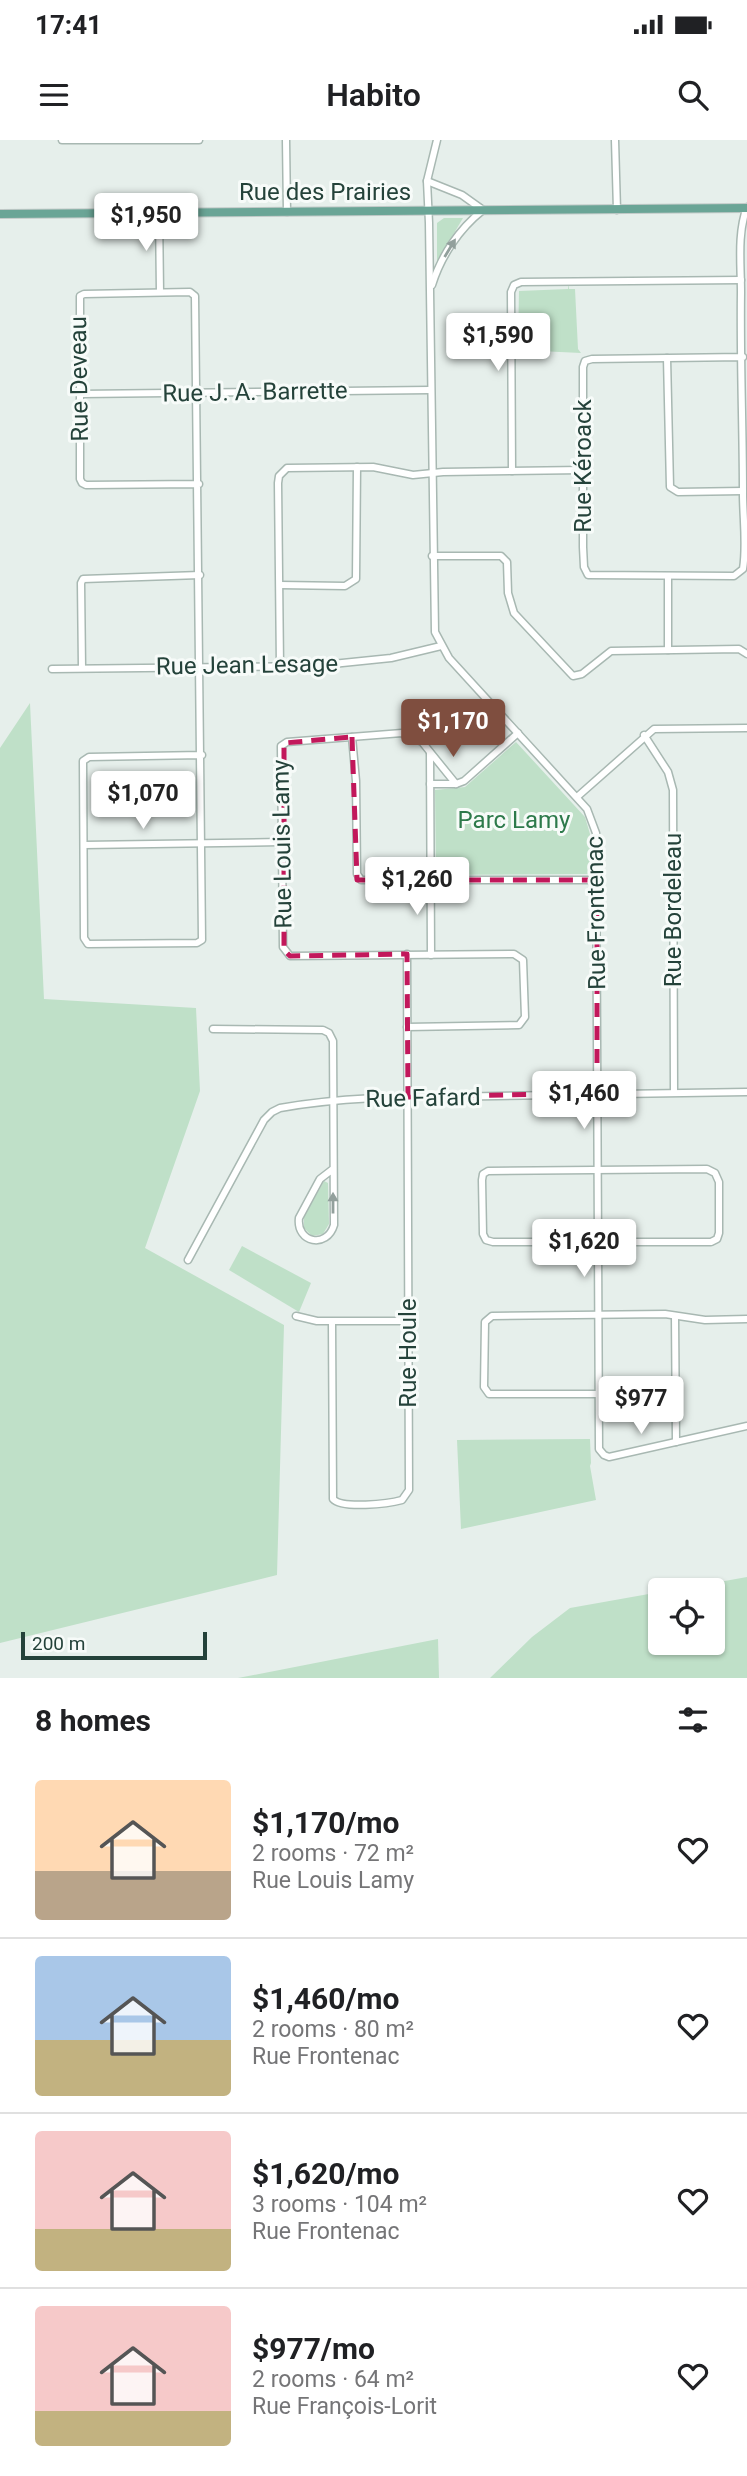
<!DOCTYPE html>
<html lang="en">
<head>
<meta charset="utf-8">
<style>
	body { margin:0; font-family:Roboto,sans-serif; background:#f2f2f2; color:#202124; height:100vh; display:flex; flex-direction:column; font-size:26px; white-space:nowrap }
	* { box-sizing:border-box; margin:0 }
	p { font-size:23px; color:#757577 }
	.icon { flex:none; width:38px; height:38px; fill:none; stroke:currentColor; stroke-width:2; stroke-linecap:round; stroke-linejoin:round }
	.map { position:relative; height:1538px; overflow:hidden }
	.sheet { display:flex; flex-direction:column; background:#fff; flex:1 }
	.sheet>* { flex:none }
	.buttons { position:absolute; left:648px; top:1438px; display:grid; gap:14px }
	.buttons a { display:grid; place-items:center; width:77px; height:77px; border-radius:7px; background:#fff; box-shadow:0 2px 5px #0004; font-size:35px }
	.scale { position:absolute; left:21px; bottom:18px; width:186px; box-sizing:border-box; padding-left:7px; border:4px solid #24423a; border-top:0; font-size:19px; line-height:24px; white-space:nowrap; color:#24423a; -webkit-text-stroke:5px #f7fbf9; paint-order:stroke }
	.price { position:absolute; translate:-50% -60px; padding:0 16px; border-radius:7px; background:#fff; color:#222; font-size:23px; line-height:46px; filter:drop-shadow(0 2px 4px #0008) }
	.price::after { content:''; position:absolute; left:50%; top:42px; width:21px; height:16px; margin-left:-10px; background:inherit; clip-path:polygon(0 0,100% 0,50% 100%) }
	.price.on { background:#7f4e3f; color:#fff }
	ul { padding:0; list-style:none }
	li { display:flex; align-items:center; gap:21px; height:175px; padding:0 35px }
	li+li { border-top:2px solid #e0e0e0 }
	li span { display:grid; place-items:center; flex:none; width:196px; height:140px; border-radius:7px; color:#555 }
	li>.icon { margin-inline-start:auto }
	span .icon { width:84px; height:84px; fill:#fffc; stroke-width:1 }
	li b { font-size:30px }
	h2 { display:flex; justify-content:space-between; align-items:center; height:84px; padding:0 35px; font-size:30px }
	.status { display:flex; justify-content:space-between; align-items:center; height:49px; padding:0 35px; background:#fff; direction:ltr }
	.status svg { height:19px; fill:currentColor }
	header { display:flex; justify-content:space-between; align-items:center; height:91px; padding:0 35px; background:#fff; font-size:32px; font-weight:600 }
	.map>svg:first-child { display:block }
</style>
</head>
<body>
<div class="status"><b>17:41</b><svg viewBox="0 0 49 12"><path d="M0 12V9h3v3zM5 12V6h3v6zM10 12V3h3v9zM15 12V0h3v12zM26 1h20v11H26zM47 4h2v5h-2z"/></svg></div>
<header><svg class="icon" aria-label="menu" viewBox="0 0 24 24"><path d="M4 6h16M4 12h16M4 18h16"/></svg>Habito<svg class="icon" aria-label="search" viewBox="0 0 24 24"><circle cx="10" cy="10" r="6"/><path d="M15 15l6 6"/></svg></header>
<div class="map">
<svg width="747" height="1538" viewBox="0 0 747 1538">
	<rect width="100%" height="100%" fill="#e6efeb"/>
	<g fill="#bfe0c8">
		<polygon points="444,78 463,78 437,122 437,83"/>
		<polygon points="568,142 569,149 575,149 578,209 581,213 518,210 518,204 512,203 518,203 519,151 568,149"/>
		<polygon points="30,563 44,859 196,868 200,951 145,1108 284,1185 277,1435 0,1503 0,608"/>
		<polygon points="516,602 585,677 590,694 591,734 436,735 435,650 465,647"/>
		<polygon points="324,1041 328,1043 329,1084 323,1094 312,1096 304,1088 304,1077"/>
		<polygon points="242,1106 311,1143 299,1172 229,1130"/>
		<polygon points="590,1299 591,1323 590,1326 596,1360 461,1389 457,1300"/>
		<polygon points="747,1437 747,1538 490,1538 532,1497 570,1468 660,1452 660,1503 712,1503 712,1451 669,1451"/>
		<polygon points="438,1499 439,1538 238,1538"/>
	</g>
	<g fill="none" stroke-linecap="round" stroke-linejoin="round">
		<g stroke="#a8b8b2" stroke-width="9">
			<g id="minor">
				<polyline points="62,0 199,0"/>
				<polyline points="286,0 287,72"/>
				<polyline points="437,0 427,41 429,83 435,492 449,518 587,669 596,693 599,1309 604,1315 609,1317 747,1286"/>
				<polyline points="615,0 617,70"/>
				<path d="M427,41L462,55L483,70C459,89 441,116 432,145"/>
				<polyline points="159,73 160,152"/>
				<path d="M743,217L592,219L585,221L583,227V407L584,427L588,435L734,436L743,429C747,405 743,378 743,354C743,287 740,219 741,152C741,125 737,93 747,67"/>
				<polyline points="667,218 670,347 678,352 743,351"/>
				<polyline points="80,254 430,250"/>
				<polyline points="512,331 511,152 514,145 521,142 741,140"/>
				<polyline points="199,344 86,345 82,343 80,339 80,156 84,154 190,152 195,156 202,800 197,803 88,804 84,798 83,621 89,617 202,615"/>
				<polyline points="432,416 501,416 507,422 508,453 514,473 573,536 582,534 611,511 739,509 747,514"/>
				<polyline points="668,437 668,510"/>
				<polyline points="280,445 345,446 356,439 357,327"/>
				<polyline points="280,526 278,343 279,336 287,328 373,327 413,335 443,332 583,330"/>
				<polyline points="82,528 81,443 83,439 200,435"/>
				<polyline points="52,529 313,526 391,518 441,506"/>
				<polyline points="644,595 668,632 673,650 674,952"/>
				<polyline points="352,597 356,641 357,734 361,740 597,740"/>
				<polyline points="430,613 431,815"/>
				<polyline points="430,644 456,644 464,641 518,593"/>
				<polyline points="577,657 654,589 747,588"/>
				<polyline points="84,705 281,702"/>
				<polyline points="407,887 519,885 525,877 523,820 514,814 290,816 283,807 281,606 287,602 402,593 422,602 456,644"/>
				<path d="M213,889L323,890L329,893L333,901L334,1085C327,1109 296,1103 299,1078L320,1039L333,1029"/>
				<polygon points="707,1029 715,1033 719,1042 719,1093 717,1099 711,1102 493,1102 486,1100 483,1094 482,1040 483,1034 488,1031"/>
				<path d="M188,1120L264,980L272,972L280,968C352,955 425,957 497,956C581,955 664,953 747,952"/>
				<polyline points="296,1176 317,1181 408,1181"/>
				<polyline points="675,1176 676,1302"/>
				<path d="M332,1182L333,1359C342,1369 388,1364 402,1360L409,1350L407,814"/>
				<polyline points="598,1254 489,1254 484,1247 485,1182 492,1176 665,1174 705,1180 747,1179"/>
			</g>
		</g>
		<g stroke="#c2cac8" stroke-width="10">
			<polyline id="major" points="0,74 747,68"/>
		</g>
		<use href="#minor" stroke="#fff" stroke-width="6"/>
		<use href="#major" stroke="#6aa596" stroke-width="8"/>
	</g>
	<defs><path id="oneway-solid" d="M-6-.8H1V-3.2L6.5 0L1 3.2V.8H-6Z" transform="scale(1.75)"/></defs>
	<g fill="#92a09c">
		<use href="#oneway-solid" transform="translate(450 108) rotate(-59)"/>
		<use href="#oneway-solid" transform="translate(333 1063) rotate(-90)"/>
	</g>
	<path fill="none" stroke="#c2185b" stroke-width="5" stroke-dasharray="14 9" stroke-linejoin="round" d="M352,597L357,740H597V953L408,957L407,814L290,816L284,810V603Z"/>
	<g text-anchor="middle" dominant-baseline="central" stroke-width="6" stroke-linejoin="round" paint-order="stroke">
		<g font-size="24" fill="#24423a" stroke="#f7fbf9">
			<text x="325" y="52">Rue des Prairies</text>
			<text transform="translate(79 239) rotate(-91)">Rue Deveau</text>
			<text transform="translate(255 252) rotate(-1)">Rue J. A. Barrette</text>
			<text transform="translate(583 326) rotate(-90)">Rue Kéroack</text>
			<text transform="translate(247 525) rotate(-1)">Rue Jean Lesage</text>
			<text transform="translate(282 704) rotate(-91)">Rue Louis Lamy</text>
			<text transform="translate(673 770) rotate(-90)">Rue Bordeleau</text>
			<text transform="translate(596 773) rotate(-91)">Rue Frontenac</text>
			<text transform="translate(423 958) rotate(-1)">Rue Fafard</text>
			<text transform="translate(408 1213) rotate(-90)">Rue Houle</text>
		</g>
		<g font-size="24" fill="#2d7a4b" stroke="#f7fbf9">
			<text x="514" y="680">Parc Lamy</text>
		</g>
	</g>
</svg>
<div class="buttons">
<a><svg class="icon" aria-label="locate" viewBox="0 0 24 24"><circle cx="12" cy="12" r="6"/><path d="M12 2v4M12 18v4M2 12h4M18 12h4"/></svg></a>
</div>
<div class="scale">200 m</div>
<b class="price" style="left:146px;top:113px">$1,950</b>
<b class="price" style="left:498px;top:233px">$1,590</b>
<b class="price on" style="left:453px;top:619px">$1,170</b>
<b class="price" style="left:143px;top:691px">$1,070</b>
<b class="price" style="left:417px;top:777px">$1,260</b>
<b class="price" style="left:584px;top:991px">$1,460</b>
<b class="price" style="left:584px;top:1139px">$1,620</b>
<b class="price" style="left:641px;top:1296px">$977</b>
</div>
<section class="sheet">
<h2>8 homes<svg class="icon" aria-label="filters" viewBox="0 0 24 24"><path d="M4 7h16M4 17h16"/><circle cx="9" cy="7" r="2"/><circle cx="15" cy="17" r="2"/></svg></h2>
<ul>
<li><span style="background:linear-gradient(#ffd9b3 65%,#b9a48a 0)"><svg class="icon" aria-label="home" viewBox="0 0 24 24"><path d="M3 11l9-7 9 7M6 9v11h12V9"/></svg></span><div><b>$1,170/mo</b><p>2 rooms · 72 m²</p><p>Rue Louis Lamy</p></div><svg class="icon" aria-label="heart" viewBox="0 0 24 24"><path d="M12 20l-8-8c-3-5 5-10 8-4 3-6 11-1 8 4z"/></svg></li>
<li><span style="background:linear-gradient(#a9c7e8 60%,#c2b280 0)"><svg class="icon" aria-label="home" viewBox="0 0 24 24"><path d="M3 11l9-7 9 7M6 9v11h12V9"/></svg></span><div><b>$1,460/mo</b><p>2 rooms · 80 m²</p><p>Rue Frontenac</p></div><svg class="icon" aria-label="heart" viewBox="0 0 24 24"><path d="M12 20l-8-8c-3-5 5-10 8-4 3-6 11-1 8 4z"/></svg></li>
<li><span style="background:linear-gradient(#f6c9c9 70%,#c2b280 0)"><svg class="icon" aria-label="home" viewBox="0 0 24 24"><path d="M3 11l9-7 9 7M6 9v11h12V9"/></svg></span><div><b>$1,620/mo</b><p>3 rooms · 104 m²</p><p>Rue Frontenac</p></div><svg class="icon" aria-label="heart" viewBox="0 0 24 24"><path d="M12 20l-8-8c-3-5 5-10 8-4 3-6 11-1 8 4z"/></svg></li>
<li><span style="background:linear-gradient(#f6c9c9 75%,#c2b280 0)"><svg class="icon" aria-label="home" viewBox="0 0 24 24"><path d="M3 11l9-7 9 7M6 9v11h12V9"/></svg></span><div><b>$977/mo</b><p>2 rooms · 64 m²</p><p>Rue François-Lorit</p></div><svg class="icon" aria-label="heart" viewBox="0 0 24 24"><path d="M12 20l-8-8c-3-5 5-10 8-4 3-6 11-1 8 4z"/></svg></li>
</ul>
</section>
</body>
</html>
